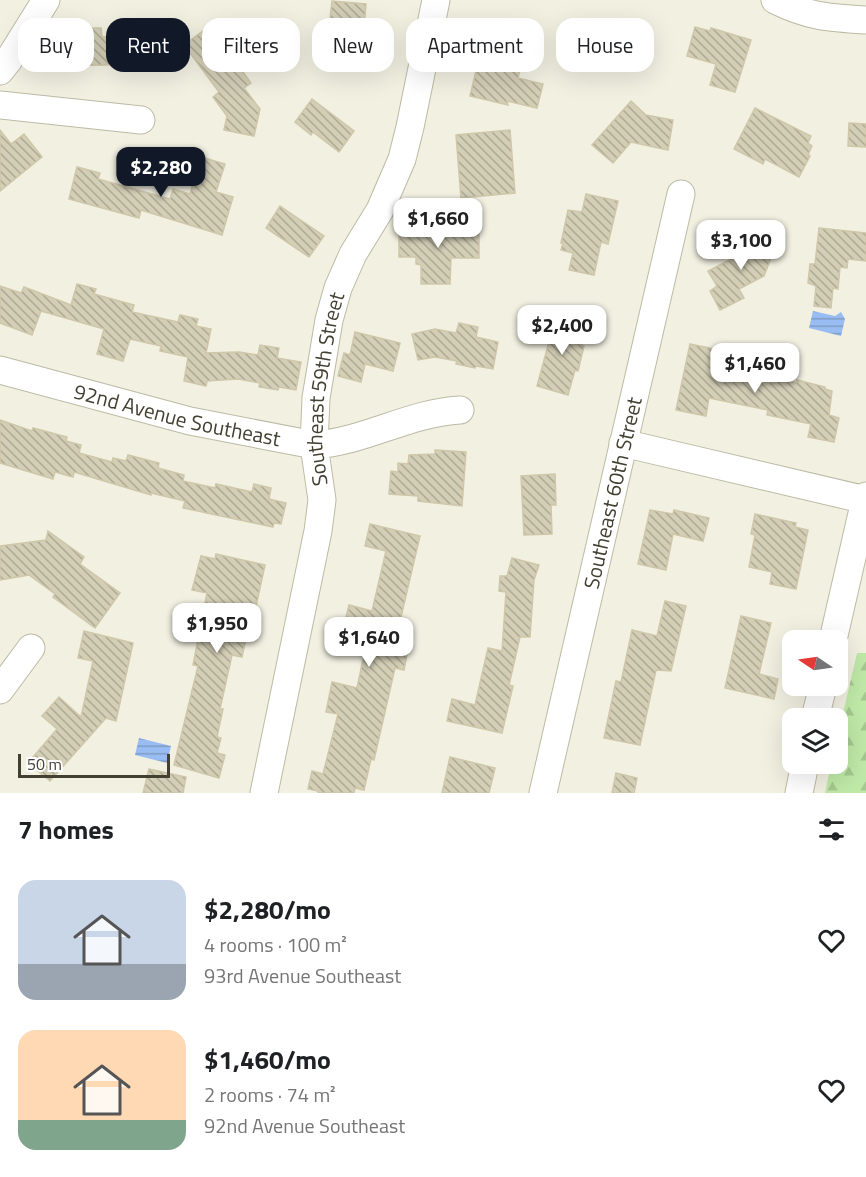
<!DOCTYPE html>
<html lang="en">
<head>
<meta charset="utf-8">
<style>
	body { margin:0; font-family:"Titillium Web",sans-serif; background:#f6f6f6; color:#202124; height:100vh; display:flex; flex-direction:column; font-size:22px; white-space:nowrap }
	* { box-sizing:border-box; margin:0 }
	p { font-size:20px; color:#757577 }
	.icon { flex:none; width:33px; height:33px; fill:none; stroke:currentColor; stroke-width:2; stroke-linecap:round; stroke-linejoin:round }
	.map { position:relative; height:793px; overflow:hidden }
	.details { display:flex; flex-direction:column; background:#fff; flex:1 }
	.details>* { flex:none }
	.hud { position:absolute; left:18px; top:18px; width:831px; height:54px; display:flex; gap:12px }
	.needle { width:39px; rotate:283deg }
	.tools { position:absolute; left:782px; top:630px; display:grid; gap:12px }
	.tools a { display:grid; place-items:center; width:66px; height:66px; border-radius:12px; background:#fff; box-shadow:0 6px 24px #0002; font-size:30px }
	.scale { position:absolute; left:18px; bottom:15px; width:152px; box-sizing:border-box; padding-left:6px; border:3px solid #434032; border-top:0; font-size:16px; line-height:21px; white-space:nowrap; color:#434032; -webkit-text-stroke:4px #fff; paint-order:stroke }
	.price { position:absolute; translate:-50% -51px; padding:0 14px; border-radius:12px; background:#fff; color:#222; font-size:20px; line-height:39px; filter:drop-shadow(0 2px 3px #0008) }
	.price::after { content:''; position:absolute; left:50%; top:36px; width:18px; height:14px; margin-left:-9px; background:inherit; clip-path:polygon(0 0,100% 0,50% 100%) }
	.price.current { background:#111827; color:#fff }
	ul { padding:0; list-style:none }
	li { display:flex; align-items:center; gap:18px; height:150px; padding:0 18px }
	li span { display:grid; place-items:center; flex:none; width:168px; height:120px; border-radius:18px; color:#555 }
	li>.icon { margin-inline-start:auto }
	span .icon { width:72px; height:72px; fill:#fffc; stroke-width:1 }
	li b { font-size:26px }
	h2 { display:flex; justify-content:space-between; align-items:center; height:72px; padding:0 18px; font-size:26px }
	.pill { padding:0 21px; border-radius:18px; background:#fff; box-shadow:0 6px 24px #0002; font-size:21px; line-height:54px }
	.pill.current { background:#111827; color:#fff }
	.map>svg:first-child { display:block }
</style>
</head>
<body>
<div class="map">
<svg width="866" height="793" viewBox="0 0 866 793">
	<defs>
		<pattern id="forest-firs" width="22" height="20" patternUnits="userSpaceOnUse" patternTransform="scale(1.5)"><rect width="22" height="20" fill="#bfe9a7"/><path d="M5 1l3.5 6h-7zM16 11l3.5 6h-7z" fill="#a5c990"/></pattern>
		<pattern id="water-rules" width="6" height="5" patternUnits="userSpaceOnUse" patternTransform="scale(1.5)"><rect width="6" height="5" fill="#99bdf3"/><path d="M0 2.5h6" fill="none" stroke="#7e9bc5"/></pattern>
		<pattern id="building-back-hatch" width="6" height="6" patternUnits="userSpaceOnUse" patternTransform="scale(1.5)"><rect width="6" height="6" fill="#d3ceb6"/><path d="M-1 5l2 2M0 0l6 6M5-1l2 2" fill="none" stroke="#ada995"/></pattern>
	</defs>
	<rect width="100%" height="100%" fill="#f2f0e1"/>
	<polygon fill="url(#forest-firs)" points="857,653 866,653 866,793 825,793 831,764 837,764 837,739"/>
	<g fill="url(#water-rules)">
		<polygon points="813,311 835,316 841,312 845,319 841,336 809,328"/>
		<polygon points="139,738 171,746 167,763 135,755"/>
	</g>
	<g fill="url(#building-back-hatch)" stroke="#cfc7a9" stroke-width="1.5">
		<polygon points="332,1 366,4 363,40 373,41 371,67 325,62"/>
		<polygon points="215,22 241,59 236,62 251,83 244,88 260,109 254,136 224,130 227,116 213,97 219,92 184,45"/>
		<polygon points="695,27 710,31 711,28 751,40 735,92 710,85 716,64 687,56"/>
		<polygon points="81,28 101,28 102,37 146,36 147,64 59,66 58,38 81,37"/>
		<polygon points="478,39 514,48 511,58 522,60 518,78 543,84 537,108 507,101 508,105 470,96 477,67 472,66"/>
		<polygon points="312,99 354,131 339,152 313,132 311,135 295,122"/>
		<polygon points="631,101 646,115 673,120 668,150 631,142 613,163 592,145"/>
		<polygon points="755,108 811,136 808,143 812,146 808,155 810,156 799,177 765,159 763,164 734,149"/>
		<polygon points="849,123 866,124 866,147 848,146"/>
		<polygon points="0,130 11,144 24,134 42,157 0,191"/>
		<polygon points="510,130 515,193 461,198 456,135"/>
		<polygon points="201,157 225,164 216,192 233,197 222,235 141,210 139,218 69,199 77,167 100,173 98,179 170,199 173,189 190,194"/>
		<polygon points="586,194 618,201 608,244 601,242 594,275 569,270 573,253 561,250 563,243 561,243 568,210 582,212"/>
		<polygon points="280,206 324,236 309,257 266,228"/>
		<polygon points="399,226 479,228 479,258 451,258 450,284 421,284 421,265 416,264 416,257 399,257"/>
		<polygon points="819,228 866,233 866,261 848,259 847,268 840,267 838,289 833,288 831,308 814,306 816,286 808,283 810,264 815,264"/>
		<polygon points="748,234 776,245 764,276 739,289 744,298 720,310 710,291 717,286 708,271 739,255"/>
		<polygon points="77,284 96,289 94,294 134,305 132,312 178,322 180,315 198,319 196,326 211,329 206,353 239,352 258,355 260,345 279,348 277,358 301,362 296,390 279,387 278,390 259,387 260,383 238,379 207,381 206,386 184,381 188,357 160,351 161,346 130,339 123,361 97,354 104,329 41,311 32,335 0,323 0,286 21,293 24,287 71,305"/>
		<polygon points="556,316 585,324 579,344 584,346 578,371 575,370 568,395 537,386"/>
		<polygon points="459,323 478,327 476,337 498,342 493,369 476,366 475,368 456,364 457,361 435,357 418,360 412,334 435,329 456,333"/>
		<polygon points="355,332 400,343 393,371 365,364 361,382 338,376 344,353 350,355"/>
		<polygon points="690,344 720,350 716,372 774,383 775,378 796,383 797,380 825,387 825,389 832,391 829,415 839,418 834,442 808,437 811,424 767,415 768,410 709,398 706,416 676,410"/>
		<polygon points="0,420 32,431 33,428 67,437 66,441 81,445 79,453 112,462 113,458 126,461 128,455 159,463 158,468 184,475 183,481 215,488 216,484 252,492 254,484 271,488 269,499 286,503 281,524 274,523 273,527 183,508 185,501 151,493 151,495 74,472 73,477 55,472 53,479 0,463"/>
		<polygon points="435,450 466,452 462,506 418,501 418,496 389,494 391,471 398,472 398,463 408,464 409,455 435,454"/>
		<polygon points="555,474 556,505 551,505 552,534 524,535 521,476"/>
		<polygon points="650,510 673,514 674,510 709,518 703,541 673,534 666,570 638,564"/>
		<polygon points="755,514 796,523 795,527 808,530 796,589 770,584 772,572 749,567 755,535 751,534"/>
		<polygon points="370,524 420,536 401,617 405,618 400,647 408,649 404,670 395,668 374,760 371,759 364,790 355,788 354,793 318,793 318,791 308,789 312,771 323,774 338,714 326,712 332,682 357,688 367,640 342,634 349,605 372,611 386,551 365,546"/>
		<polygon points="48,531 84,557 80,564 120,593 95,628 53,597 55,594 29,575 0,580 0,546 46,540"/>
		<polygon points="216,554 265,565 252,625 249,624 242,657 232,655 220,709 223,709 217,737 221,738 217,753 225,755 219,778 174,765 198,666 193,665 207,593 192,590 201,556 215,559"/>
		<polygon points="512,558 539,565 534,580 530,637 520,637 509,685 513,686 502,733 447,721 452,699 475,705 488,648 502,651 506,592 499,591 500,576 507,576"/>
		<polygon points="665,601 686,606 671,671 656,670 640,745 604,738 616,681 621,682 632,630 657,636"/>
		<polygon points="741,616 771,623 759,674 778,679 774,699 725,688"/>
		<polygon points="84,631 133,643 116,721 106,718 50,781 28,763 57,729 42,716 59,697 81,717 93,661 78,658"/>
		<polygon points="450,757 495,768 489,793 442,793"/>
		<polygon points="149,769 186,777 183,793 143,793"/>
		<polygon points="616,773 637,778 634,793 612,793"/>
	</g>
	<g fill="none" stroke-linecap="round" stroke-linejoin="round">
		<g stroke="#bdbaa4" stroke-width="29">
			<g id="minor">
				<path d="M775,0C809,17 830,18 866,20"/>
				<polyline points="0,71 8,61 46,0"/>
				<polyline points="0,105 141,120"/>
				<path id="s1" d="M0,370L190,421L314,445C364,442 408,413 460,410"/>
				<polyline points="623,443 866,500"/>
				<polyline points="833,640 866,496"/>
				<polyline points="0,690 31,648"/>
				<polyline points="815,718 823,686"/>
				<path id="s2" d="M264,793L318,531L322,500L314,445L316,398L329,320L338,288L353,254L380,210L402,159L410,127L436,0"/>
				<path id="s3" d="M543,793L681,194"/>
				<polyline points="799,793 805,764"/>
			</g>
		</g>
		<use href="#minor" stroke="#fff" stroke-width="27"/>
	</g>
	<g text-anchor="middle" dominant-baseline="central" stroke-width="6" stroke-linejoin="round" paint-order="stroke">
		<g font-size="21" fill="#434032" stroke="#fff">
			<text stroke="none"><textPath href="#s2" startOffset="411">Southeast 59th Street</textPath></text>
			<text stroke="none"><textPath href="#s1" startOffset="183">92nd Avenue Southeast</textPath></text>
			<text stroke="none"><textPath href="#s3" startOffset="308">Southeast 60th Street</textPath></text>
		</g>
	</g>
</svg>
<div class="tools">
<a><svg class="needle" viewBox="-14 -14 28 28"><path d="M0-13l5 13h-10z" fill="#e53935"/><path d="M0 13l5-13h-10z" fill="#757577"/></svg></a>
<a><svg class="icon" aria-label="layers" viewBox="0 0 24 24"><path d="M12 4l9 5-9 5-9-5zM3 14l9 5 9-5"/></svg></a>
</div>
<div class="scale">50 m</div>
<b class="price current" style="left:161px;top:198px">$2,280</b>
<b class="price" style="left:438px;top:249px">$1,660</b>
<b class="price" style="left:741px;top:271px">$3,100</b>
<b class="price" style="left:562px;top:356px">$2,400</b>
<b class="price" style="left:755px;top:394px">$1,460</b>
<b class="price" style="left:217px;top:654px">$1,950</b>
<b class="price" style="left:369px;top:668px">$1,640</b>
<div class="hud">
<a class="pill">Buy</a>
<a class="pill current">Rent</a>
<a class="pill">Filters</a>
<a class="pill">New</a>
<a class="pill">Apartment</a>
<a class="pill">House</a>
</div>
</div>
<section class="details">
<h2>7 homes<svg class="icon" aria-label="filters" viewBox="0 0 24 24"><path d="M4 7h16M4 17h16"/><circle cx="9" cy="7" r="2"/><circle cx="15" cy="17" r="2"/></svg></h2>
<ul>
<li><span style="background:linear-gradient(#c9d6e8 70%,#9aa5b1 0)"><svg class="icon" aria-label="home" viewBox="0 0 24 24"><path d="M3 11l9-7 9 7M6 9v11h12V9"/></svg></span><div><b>$2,280/mo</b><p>4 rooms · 100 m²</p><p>93rd Avenue Southeast</p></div><svg class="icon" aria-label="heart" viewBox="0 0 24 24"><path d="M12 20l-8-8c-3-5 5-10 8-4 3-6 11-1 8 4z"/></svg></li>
<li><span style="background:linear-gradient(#ffd9b3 75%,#7fa58c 0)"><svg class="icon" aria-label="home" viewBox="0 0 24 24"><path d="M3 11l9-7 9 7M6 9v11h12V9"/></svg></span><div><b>$1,460/mo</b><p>2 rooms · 74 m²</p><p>92nd Avenue Southeast</p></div><svg class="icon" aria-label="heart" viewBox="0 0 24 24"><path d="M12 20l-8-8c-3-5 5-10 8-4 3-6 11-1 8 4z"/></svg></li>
</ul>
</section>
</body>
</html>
